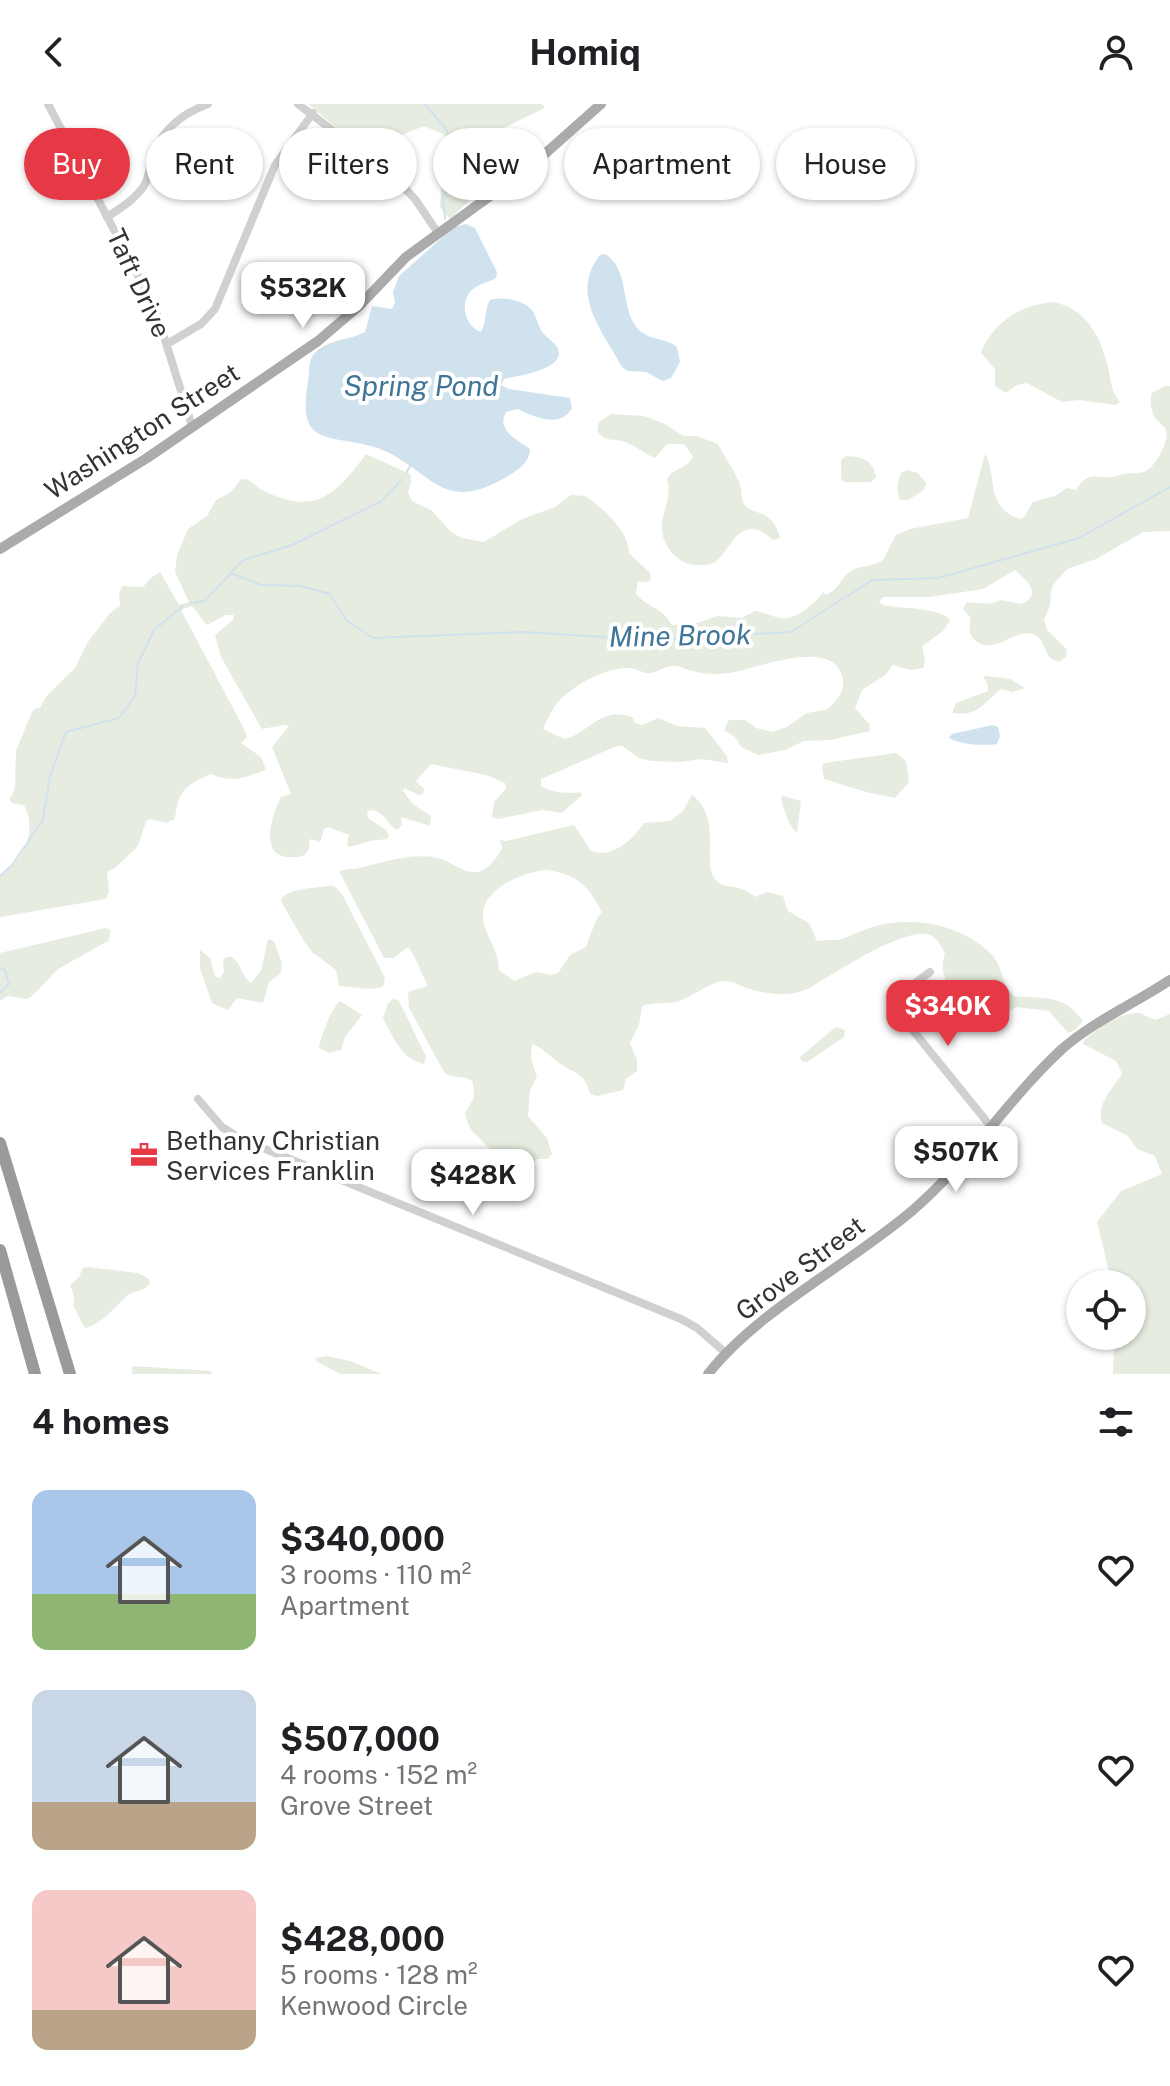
<!DOCTYPE html>
<html lang="en">
<head>
<meta charset="utf-8">
<style>
	body { margin:0; font-family:"Public Sans",sans-serif; background:#f6f6f6; color:#202124; height:100vh; display:flex; flex-direction:column; font-size:30px; white-space:nowrap }
	* { box-sizing:border-box; margin:0 }
	p { font-size:26px; color:#757577 }
	.icon { flex:none; width:44px; height:44px; fill:none; stroke:currentColor; stroke-width:2; stroke-linecap:round; stroke-linejoin:round }
	.map { position:relative; height:1270px; overflow:hidden }
	.panel { display:flex; flex-direction:column; background:#fff; flex:1 }
	.panel>* { flex:none }
	.guide { position:absolute; left:24px; top:24px; width:1122px; height:72px; display:flex; gap:16px }
	.controls { position:absolute; left:1066px; top:1166px; display:grid; gap:16px }
	.controls a { display:grid; place-items:center; width:80px; height:80px; border-radius:50%; background:#fff; box-shadow:0 2px 6px #0004; font-size:40px }
	.price { position:absolute; translate:-50% -68px; padding:0 18px; border-radius:16px; background:#fff; color:#222; font-size:26px; line-height:52px; filter:drop-shadow(0 2px 4px #0008) }
	.price::after { content:''; position:absolute; left:50%; top:48px; width:24px; height:18px; margin-left:-12px; background:inherit; clip-path:polygon(0 0,100% 0,50% 100%) }
	.price.selected { background:#e63946; color:#fff }
	ul { padding:0; list-style:none }
	li { display:flex; align-items:center; gap:24px; height:200px; padding:0 32px }
	li span { display:grid; place-items:center; flex:none; width:224px; height:160px; border-radius:16px; color:#555 }
	li>.icon { margin-inline-start:auto }
	span .icon { width:96px; height:96px; fill:#fffc; stroke-width:1 }
	li b { font-size:34px }
	h2 { display:flex; justify-content:space-between; align-items:center; height:96px; padding:0 32px; font-size:34px }
	.pill { padding:0 28px; border-radius:36px; background:#fff; box-shadow:0 2px 6px #0004; font-size:28px; line-height:72px }
	.pill.selected { background:#e63946; color:#fff }
	header { display:flex; justify-content:space-between; align-items:center; height:104px; padding:0 32px; background:#fff; font-size:36px; font-weight:700 }
	.map>svg:first-child { display:block }
</style>
</head>
<body>
<header><svg class="icon" aria-label="back" viewBox="0 0 24 24"><path d="M15 5l-7 7 7 7"/></svg>Homiq<svg class="icon" aria-label="person" viewBox="0 0 24 24"><circle cx="12" cy="8" r="4"/><path d="M4 21q1-7 8-7t8 7"/></svg></header>
<div class="map">
<svg width="1170" height="1270" viewBox="0 0 1170 1270">
	<rect width="100%" height="100%" fill="#fff"/>
	<g fill="#e6ecdf" fill-rule="evenodd">
		<polygon points="308,0 542,0 545,4 462,44 443,30 424,22 385,38 371,52"/>
		<polygon points="491,37 502,44 503,49 488,64 486,71 472,94 450,115 440,104 441,85 460,67 463,53"/>
		<path d="M1053,198C1084,204 1098,228 1106,256C1112,274 1108,282 1120,298L1116,301L1078,296L1062,298L1027,279L1017,281L1006,289L995,282V265L981,249C992,219 1022,200 1053,198Z"/>
		<path d="M1165,282H1170V427L1143,428L1096,455L1067,465C1062,472 1052,478 1051,488C1049,502 1052,500 1044,515L1047,526L1067,546L1066,553L1059,558L1050,554C1046,549 1042,535 1037,532C1016,520 996,553 976,537C968,531 969,524 971,514L963,505L967,498L989,500L1001,496L1021,500C1044,491 1026,476 1015,466L983,485L929,493H883L879,498L883,501C901,505 940,503 950,516L943,527L922,542L925,557L923,564L910,566L893,561L885,571L862,586L855,604L869,620L870,627L830,636L804,637L785,646L758,651L741,643L735,633L724,626L729,616H745L756,624L773,628L787,623L807,609L826,606C835,599 845,589 843,576C836,530 754,566 729,569C717,571 703,570 692,567C687,566 680,562 675,562C667,561 659,567 651,569C643,570 636,564 628,564C604,564 574,581 558,598C552,605 547,616 543,625L564,635C587,631 601,601 632,613L635,619L642,621L658,614L677,622L705,624L727,652L728,659L701,655L680,658L651,657L639,654L622,642H617L541,675V682C551,689 569,690 580,688L582,691L562,709L542,706L498,715L492,713L494,698L506,685L505,679L486,671L431,660L416,677L424,685L423,690L419,691L404,684L403,687L414,701L431,712L430,722L401,713L402,721L397,726C387,720 383,706 370,706L367,708L368,714L386,726L389,732L387,735L370,737L349,743L347,740L349,731L328,723L324,725L320,738L310,735C309,740 310,744 307,748C305,752 300,753 295,753C257,756 271,713 281,693L291,690L272,643L289,622L284,621L262,625L221,553L215,531L233,516L234,511H226L207,521L192,502L181,506L243,623L247,633L241,639L261,653L266,666C243,674 234,679 211,670C185,681 178,687 175,715L166,719L151,715L146,717L138,742L115,764L107,768L109,788L106,795L0,813V770C24,758 38,725 24,701L12,699L10,695L15,684L16,647L32,608L36,604H40L46,593L75,564L88,538L110,509L120,502L119,488L123,482L143,483L152,473L160,468L179,501L189,498L175,468L177,451L188,425L207,412L216,396L231,388L241,375C252,375 253,381 262,386C314,412 334,393 366,350L410,370L411,378L408,389L412,397L431,406L451,428L462,434L484,438L522,415L555,403L571,391L585,392C604,405 628,426 629,449L650,469L651,475L648,478L638,477L636,490C649,505 660,501 672,521L698,519L717,512L741,514L755,507C764,508 771,512 780,514C795,517 815,500 823,488L826,491C841,484 839,475 851,467C861,461 873,463 883,456L896,431L910,425L968,414L985,350C998,371 984,404 1020,415L1024,413L1033,398L1055,392L1067,384L1076,386C1090,362 1101,379 1120,371C1129,368 1136,370 1144,368C1155,364 1170,337 1166,326C1164,320 1162,322 1158,317C1151,311 1149,297 1152,289Z"/>
		<path d="M611,310L644,312L665,320L683,332H696L718,340C724,352 737,371 740,381C742,387 741,395 744,400C752,413 772,402 780,434L773,436C769,433 763,427 758,426C737,419 728,449 715,458C710,461 703,461 697,461C689,461 680,457 674,451C647,421 675,403 667,375C673,364 688,364 693,353L684,340H667L655,354C645,350 636,342 625,338C614,334 604,339 597,326L599,318Z"/>
		<path d="M846,352C864,353 872,356 876,373L871,378H845L841,375V356Z"/>
		<path d="M908,366L918,369L926,379L924,386L908,396H900C896,386 897,379 901,369Z"/>
		<path d="M986,572L1010,575L1025,584L1013,588L1001,585C983,599 978,613 952,609L956,599L988,587L987,578L983,573Z"/>
		<polygon points="896,649 906,657 909,678 895,694 866,688 824,675 822,662 824,659"/>
		<path d="M692,691C723,714 701,757 715,775C722,785 735,781 744,786C748,788 752,790 755,793L767,788L783,792L788,807L809,819L817,837C825,835 834,837 842,835C853,831 864,825 876,822C915,812 962,821 991,850C1003,862 1001,880 1014,892C1043,896 1062,888 1083,917L1075,926L1068,929L1049,907L1016,903L987,921L978,920C962,900 935,877 945,850C942,843 938,834 930,831C906,822 835,869 813,882C794,894 767,891 747,884C741,882 730,876 723,877C708,879 692,893 679,897C667,901 656,897 642,902L639,921L630,939L637,956V967L626,975L623,986L597,992L590,990C585,968 575,970 559,959C549,952 544,944 532,940L531,954L537,973L530,986L528,1012L547,1034L552,1050L547,1055H538L522,1063L525,1073L523,1081L505,1076L496,1051L471,1026L466,1014L465,1010L474,993L473,978C464,970 454,976 444,968L409,904L408,888L428,882C421,869 417,855 408,843L394,854H384L339,767C347,765 356,765 364,763C387,757 410,750 433,753C449,754 464,773 481,767C490,764 498,752 502,744L500,736L506,737L574,721L591,747C613,755 633,735 644,719L670,717L683,707ZM546,766C577,770 588,781 602,808L596,816L586,843L570,851L558,869L552,871L536,868L514,877L499,866C499,844 482,828 483,811C483,784 524,768 546,766Z"/>
		<path d="M783,692L801,697L797,729C788,721 784,706 781,694Z"/>
		<path d="M327,782H334L342,790L385,874L383,883L371,885L339,882L336,866L312,848L304,837L282,799L281,795C292,783 312,785 327,782Z"/>
		<polygon points="106,824 111,827 108,837 58,865 32,892 27,895 8,892 0,897 0,849"/>
		<path d="M268,835L274,837L282,859L281,869L269,878L263,899L237,894L228,906L212,899L200,864V846L210,854L215,873L220,874L224,868L223,855L229,852C243,858 240,872 251,879L261,867Z"/>
		<path d="M393,895L398,896C409,915 416,934 426,952L424,960C401,955 393,933 383,914L388,900Z"/>
		<path d="M340,897L362,911L345,933L341,946L329,949L319,944C320,933 332,904 340,897Z"/>
		<path d="M1140,909L1155,916L1170,910V1270H1113L1114,1232H1132V1180H1112L1097,1118L1121,1087L1162,1070L1155,1052L1137,1045L1128,1032L1102,1019C1096,999 1113,986 1122,969L1116,957L1083,940L1084,936C1099,924 1119,908 1140,909Z"/>
		<polygon points="836,923 845,926 844,933 807,958 802,957 800,953"/>
		<path d="M87,1163L138,1169L149,1175L150,1179C141,1190 137,1185 128,1191C114,1203 105,1217 87,1224L84,1223L73,1201L75,1195L70,1181L79,1173L83,1164Z"/>
		<polygon points="326,1252 350,1257 382,1270 340,1270 316,1257 316,1254"/>
		<polygon points="132,1262 211,1267 212,1270 132,1270"/>
	</g>
	<g fill="#cfe2ee">
		<path d="M466,120L475,124L497,168L496,174C489,178 478,180 472,186C459,198 465,223 481,228C487,217 484,207 490,196C502,192 523,196 532,206C537,213 538,223 543,229C547,234 554,238 557,243C570,265 516,272 504,275L501,281L509,285L570,294L572,304C560,325 535,313 518,305L506,308C496,327 517,335 530,345C530,358 518,366 508,372C437,415 430,359 371,342C326,330 297,342 308,278C310,265 307,254 319,245C333,235 350,236 365,228L372,202L392,205L395,198L393,188L399,172L454,123Z"/>
		<path d="M605,150C630,165 620,203 637,224C648,237 665,233 677,243L680,258L671,274L663,277L646,268L628,267L622,263C603,227 569,190 600,151Z"/>
		<path d="M993,621L998,623L1000,632L997,640C983,642 961,641 949,634L952,630Z"/>
	</g>
	<g fill="none" stroke-linecap="round" stroke-linejoin="round">
		<g stroke="#cfe2ee" stroke-width="2">
			<polyline points="424,0 444,22 465,59 443,92 445,115"/>
			<polyline points="406,369 410,362"/>
			<polyline points="232,467 244,456 292,441 382,397 401,376"/>
			<polyline points="191,499 204,497 231,469 261,481 300,482 330,490 346,516 373,534 524,528 651,536 791,528 872,476 938,474 1079,434 1170,383"/>
			<polyline points="0,772 12,761 43,716 50,672 66,628 119,614 135,592 138,559 154,526 183,502"/>
			<polyline points="0,864 5,866 9,880 0,889"/>
		</g>
		<g stroke="#d0d0d0" stroke-width="8">
			<polyline points="48,0 155,204 192,322"/>
			<polyline points="298,0 395,74 415,95 438,129"/>
			<path d="M107,113C122,103 136,95 145,80C149,72 150,63 152,55C160,27 181,10 208,0"/>
			<polyline points="167,240 201,220 215,205 275,61 313,9"/>
			<polyline points="930,868 892,896 894,903 992,1024"/>
			<polyline points="198,995 222,1023 241,1035 681,1215 697,1224 727,1250"/>
		</g>
		<g stroke="#ababab" stroke-width="10">
			<polyline points="0,445 147,354 318,237 359,202 406,153 530,63 601,0"/>
			<path d="M708,1270C758,1206 850,1160 913,1106C969,1058 1008,995 1062,945C1094,917 1134,900 1170,876"/>
		</g>
		<g stroke="#9a9a9a" stroke-width="12">
			<polyline points="0,1039 70,1270"/>
			<polyline points="0,1146 35,1270"/>
		</g>
	</g>
	<defs>
		<g id="office-bare" transform="scale(2.16)"><path d="M-6-3h4V-5.5h4V-3h4V5H-6ZM-1-4.5V-3h2v-1.5ZM-6 0V1H6V0Z" fill="#e63946" stroke="#fff" stroke-width="2.5" paint-order="stroke"/></g>
	</defs>
	<g fill-rule="evenodd">
		<use href="#office-bare" x="144" y="1051"/>
	</g>
	<g text-anchor="middle" dominant-baseline="central" stroke-width="8" stroke-linejoin="round" paint-order="stroke">
		<g font-size="26" fill="#333" stroke="#fff">
			<text transform="translate(139 179) rotate(65)">Taft Drive</text>
			<text transform="translate(142 327) rotate(-33)">Washington Street</text>
			<text transform="translate(800 1164) rotate(-37)">Grove Street</text>
		</g>
		<g font-size="26" fill="#333" stroke="#fff" text-anchor="start">
			<text x="166" y="1036">Bethany Christian<tspan x="166" dy="30">Services Franklin</tspan></text>
		</g>
		<g font-size="28" font-style="italic" fill="#3f7597" stroke="#fff">
			<text x="421" y="281">Spring Pond</text>
			<text transform="translate(680 531) rotate(-1)">Mine Brook</text>
		</g>
	</g>
</svg>
<div class="controls">
<a><svg class="icon" aria-label="locate" viewBox="0 0 24 24"><circle cx="12" cy="12" r="6"/><path d="M12 2v4M12 18v4M2 12h4M18 12h4"/></svg></a>
</div>
<b class="price" style="left:303px;top:226px">$532K</b>
<b class="price selected" style="left:948px;top:944px">$340K</b>
<b class="price" style="left:956px;top:1090px">$507K</b>
<b class="price" style="left:473px;top:1113px">$428K</b>
<div class="guide">
<a class="pill selected">Buy</a>
<a class="pill">Rent</a>
<a class="pill">Filters</a>
<a class="pill">New</a>
<a class="pill">Apartment</a>
<a class="pill">House</a>
</div>
</div>
<section class="panel">
<h2>4 homes<svg class="icon" aria-label="filters" viewBox="0 0 24 24"><path d="M4 7h16M4 17h16"/><circle cx="9" cy="7" r="2"/><circle cx="15" cy="17" r="2"/></svg></h2>
<ul>
<li><span style="background:linear-gradient(#a9c7e8 65%,#8fb573 0)"><svg class="icon" aria-label="home" viewBox="0 0 24 24"><path d="M3 11l9-7 9 7M6 9v11h12V9"/></svg></span><div><b>$340,000</b><p>3 rooms · 110 m²</p><p>Apartment</p></div><svg class="icon" aria-label="heart" viewBox="0 0 24 24"><path d="M12 20l-8-8c-3-5 5-10 8-4 3-6 11-1 8 4z"/></svg></li>
<li><span style="background:linear-gradient(#c9d6e8 70%,#b9a48a 0)"><svg class="icon" aria-label="home" viewBox="0 0 24 24"><path d="M3 11l9-7 9 7M6 9v11h12V9"/></svg></span><div><b>$507,000</b><p>4 rooms · 152 m²</p><p>Grove Street</p></div><svg class="icon" aria-label="heart" viewBox="0 0 24 24"><path d="M12 20l-8-8c-3-5 5-10 8-4 3-6 11-1 8 4z"/></svg></li>
<li><span style="background:linear-gradient(#f6c9c9 75%,#b9a48a 0)"><svg class="icon" aria-label="home" viewBox="0 0 24 24"><path d="M3 11l9-7 9 7M6 9v11h12V9"/></svg></span><div><b>$428,000</b><p>5 rooms · 128 m²</p><p>Kenwood Circle</p></div><svg class="icon" aria-label="heart" viewBox="0 0 24 24"><path d="M12 20l-8-8c-3-5 5-10 8-4 3-6 11-1 8 4z"/></svg></li>
</ul>
</section>
</body>
</html>
